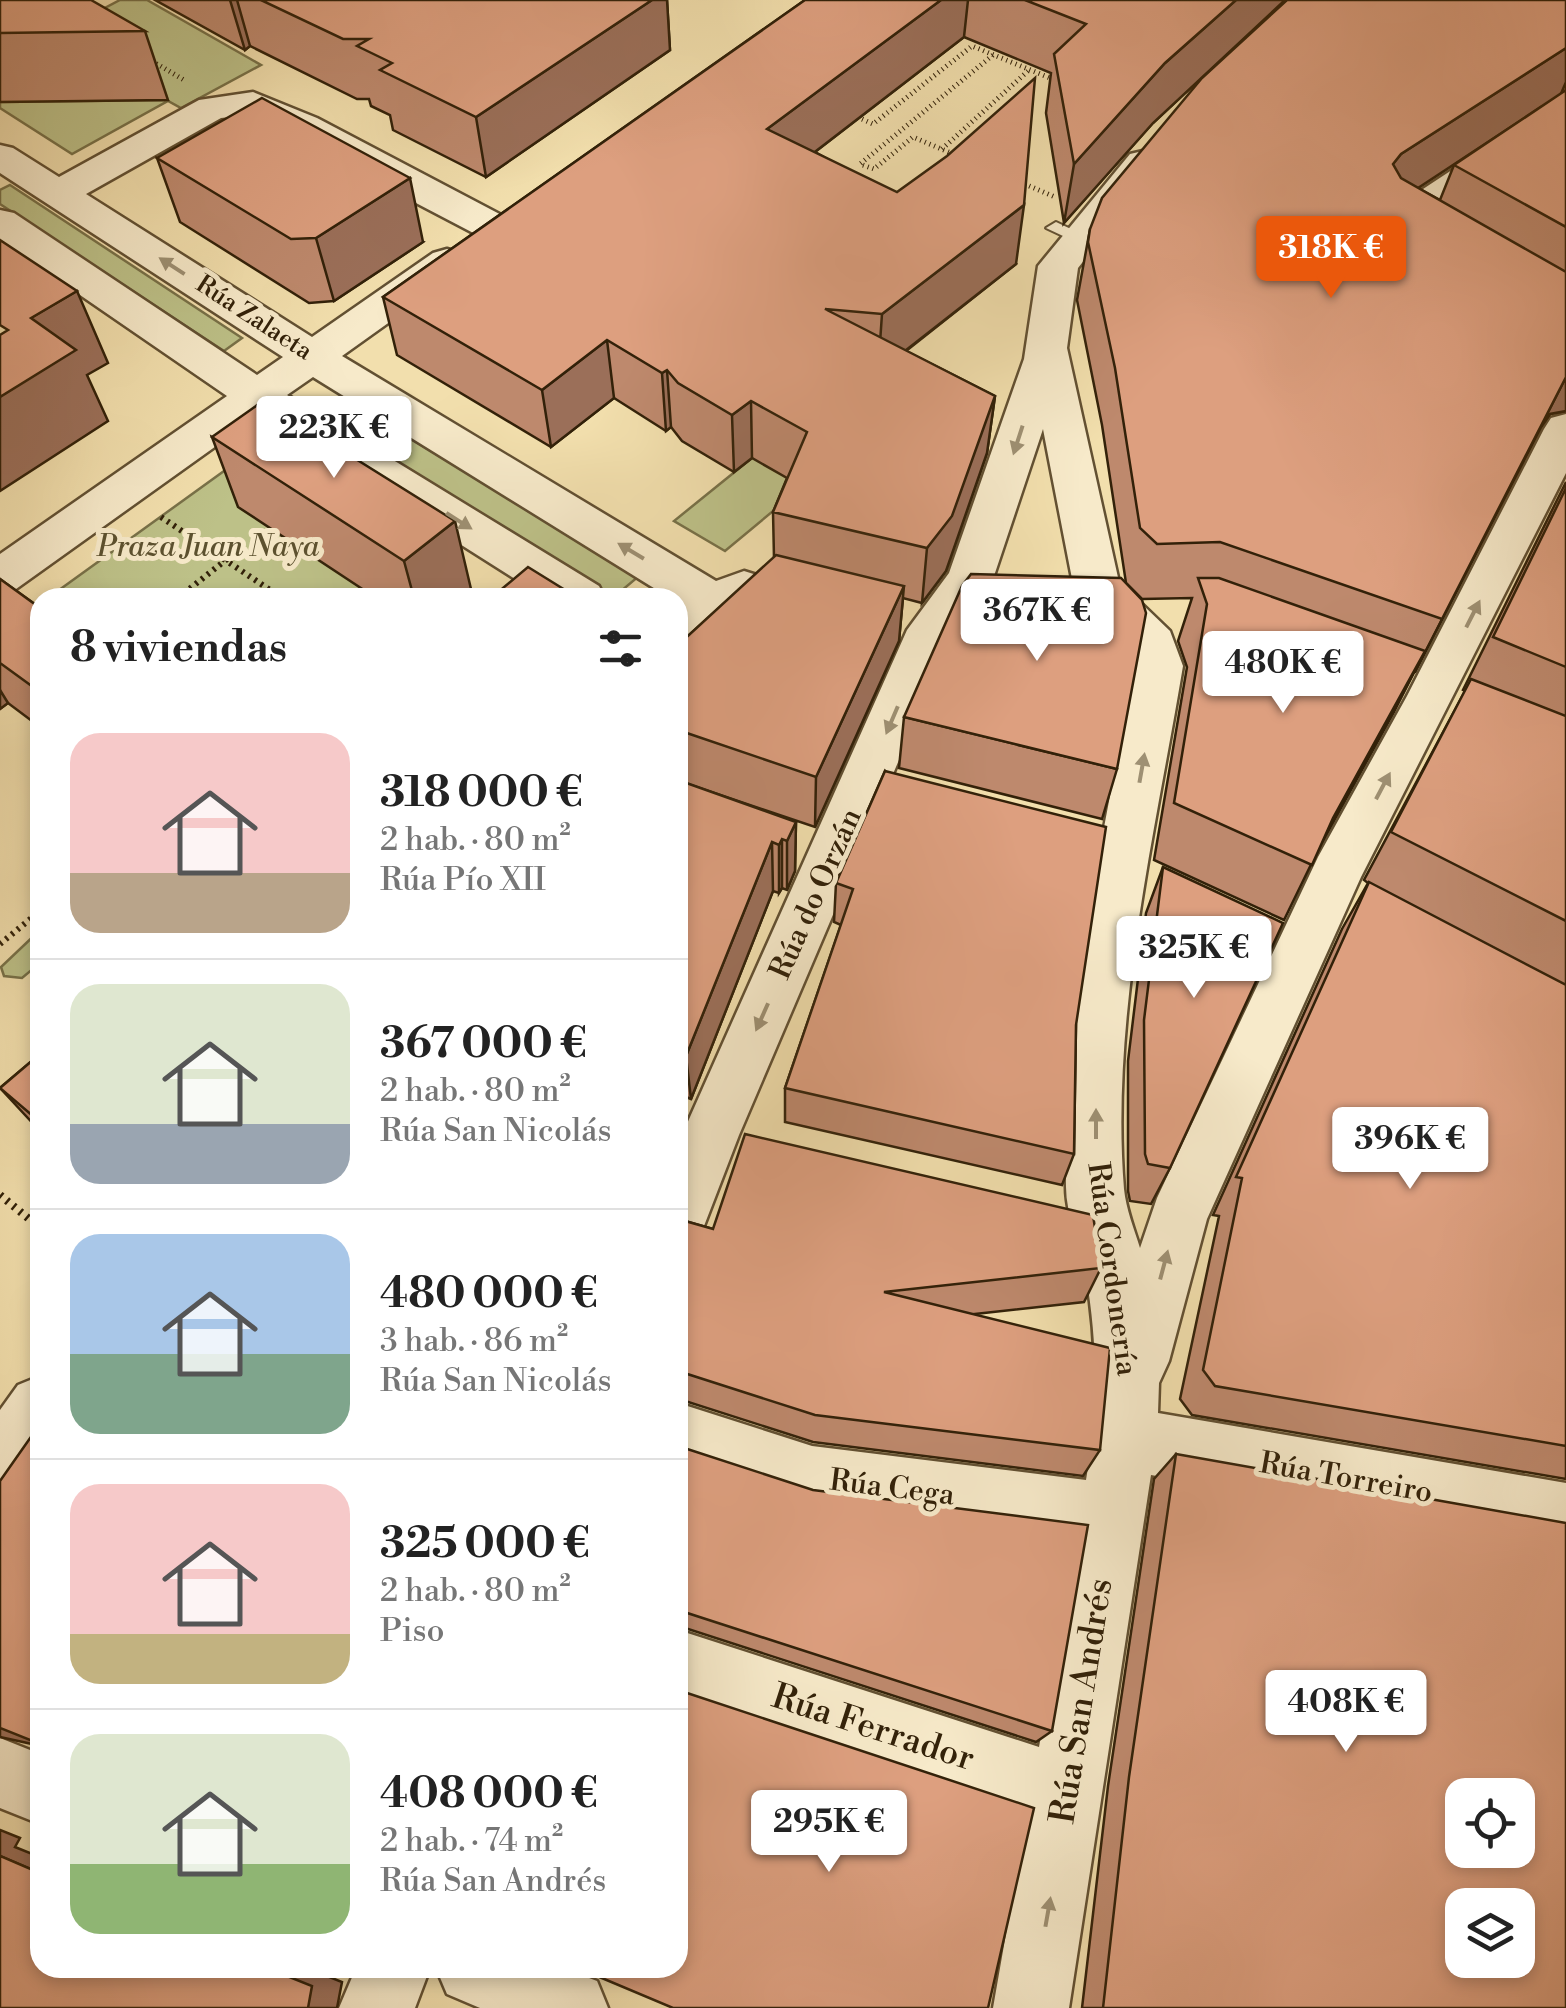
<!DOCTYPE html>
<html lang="es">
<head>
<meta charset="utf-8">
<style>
	body { margin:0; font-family:"Libre Bodoni",serif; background:#f6f6f6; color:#222; height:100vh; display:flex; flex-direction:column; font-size:38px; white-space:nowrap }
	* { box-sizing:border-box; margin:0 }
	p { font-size:32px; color:#767676 }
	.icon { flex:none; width:55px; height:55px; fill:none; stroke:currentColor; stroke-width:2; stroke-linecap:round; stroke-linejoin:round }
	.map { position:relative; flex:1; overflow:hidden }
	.side { position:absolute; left:30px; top:588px; width:658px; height:1390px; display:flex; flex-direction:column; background:#fff; border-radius:30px; box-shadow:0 5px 15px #0003 }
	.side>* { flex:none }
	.controls { position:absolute; left:1445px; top:1778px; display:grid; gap:20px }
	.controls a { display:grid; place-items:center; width:90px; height:90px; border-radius:20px; background:#fff; box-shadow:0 5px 15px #0003; font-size:50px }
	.price { position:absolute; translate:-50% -85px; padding:0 22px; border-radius:10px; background:#fff; color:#222; font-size:32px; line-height:65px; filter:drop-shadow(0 2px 5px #0008) }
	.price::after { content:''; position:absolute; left:50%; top:60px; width:30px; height:22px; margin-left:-15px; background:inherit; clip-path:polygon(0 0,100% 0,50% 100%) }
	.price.current { background:#ea580c; color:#fff }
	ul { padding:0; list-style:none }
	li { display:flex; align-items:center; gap:30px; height:250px; padding:0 40px }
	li+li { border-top:2px solid #e0e0e0 }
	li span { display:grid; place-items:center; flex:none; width:280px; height:200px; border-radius:30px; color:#555 }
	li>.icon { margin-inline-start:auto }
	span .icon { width:120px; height:120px; fill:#fffc; stroke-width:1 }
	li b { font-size:42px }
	h2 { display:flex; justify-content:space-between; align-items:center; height:120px; padding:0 40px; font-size:42px }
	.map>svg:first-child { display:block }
</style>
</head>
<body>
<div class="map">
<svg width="1566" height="2008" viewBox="0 0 1566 2008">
	<rect width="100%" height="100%" fill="#f2dfad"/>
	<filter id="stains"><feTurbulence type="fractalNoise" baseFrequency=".002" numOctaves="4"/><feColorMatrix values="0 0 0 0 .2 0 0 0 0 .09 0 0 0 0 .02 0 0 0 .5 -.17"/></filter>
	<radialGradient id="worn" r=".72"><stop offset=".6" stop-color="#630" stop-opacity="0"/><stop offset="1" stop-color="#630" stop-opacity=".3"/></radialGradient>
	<g fill="#bdc188" stroke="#787148" stroke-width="2.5">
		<polygon points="120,0 147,0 261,65 181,108 168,101 72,154 0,108 0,102 166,100 0,28 97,12"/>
		<polygon points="10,185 242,338 224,351 0,204 0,190"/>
		<polygon points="346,400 639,576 614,597 321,418"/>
		<polygon points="249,453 376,598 48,598"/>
		<polygon points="752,458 814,477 725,551 674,521"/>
		<polygon points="40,930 40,963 22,978 4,976 1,967"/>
	</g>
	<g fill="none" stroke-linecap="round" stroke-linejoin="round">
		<g stroke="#625032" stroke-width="4">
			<polygon id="lane" points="1056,222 1088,237 1078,243 1046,228"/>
		</g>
		<g stroke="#625032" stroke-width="5">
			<g id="street">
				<path d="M253,92L317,118L509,219L515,228L509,237L495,240L481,237L248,115L221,118L86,194L312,337L433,253L447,249L461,253L467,262L461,271L342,356L716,581L744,571L760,576L767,588C758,605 744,605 729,615C711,629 701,645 678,652V607L681,604L678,598H670L313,377L287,395L599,586L605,598H545L258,416L16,589L0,594V554L227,396L0,240V210L14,213L257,375L283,357L0,173V145L13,148L59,177L199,100Z"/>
				<path d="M1556,107L1566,109V135L1558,133L1424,224L1440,239L1434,248C1412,253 1389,244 1376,225L1382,216L1543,110Z"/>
				<path d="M1143,151L1156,154L1162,162L1078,268L1067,348L1119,582L1170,631L1183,666C1155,834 1110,1018 1124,1189C1126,1209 1134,1229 1140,1248L1157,1198L1318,857L1407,696L1544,429L1551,418L1566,414V473L1361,877L1207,1219L1169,1361L1159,1383L1158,1413L1566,1483V1549L1151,1475L1069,2008H993L1027,1814L678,1698V1630L1039,1747L1075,1544L812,1510L678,1467V1403L812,1446L1086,1480C1098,1410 1098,1345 1086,1276C1081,1246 1066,1216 1066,1187C1062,1010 1103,838 1135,666C1127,634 1090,617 1074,589L1043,429L993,579L951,638L739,1135L699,1239L678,1247V1144L907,630L949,573L1024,359L1038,266L1130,154Z"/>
				<polygon points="40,1376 40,1463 23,1489 0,1498 0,1410 18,1385"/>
				<polygon points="0,1738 40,1754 40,1824 0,1808"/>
				<polygon points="356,1968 430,1968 415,2008 339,2008"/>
				<polygon points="436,1968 563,1968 597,1981 608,2008 480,2008 447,1994"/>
			</g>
		</g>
		<g stroke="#322109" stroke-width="5" stroke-dasharray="1 4" stroke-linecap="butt">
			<polyline points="152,61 184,80"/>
			<polyline points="853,115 873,124 972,46 1055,80"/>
			<polyline points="942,149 1029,70"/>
			<polyline points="958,156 913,137 874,169 860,164 993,55"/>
			<polyline points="1020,182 1055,197"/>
		</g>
		<g stroke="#322109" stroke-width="6" stroke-dasharray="2.5 5" stroke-linecap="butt">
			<polyline points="161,517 282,598"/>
			<polyline points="178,598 227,559"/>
			<polyline points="0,944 40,911"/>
		</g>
		<polyline stroke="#322109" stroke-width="8" stroke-dasharray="2.5 6" stroke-linecap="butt" points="0,1195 40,1228"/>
		<use href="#lane" fill="#f7eaca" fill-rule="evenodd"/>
		<use href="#street" fill="#f7eaca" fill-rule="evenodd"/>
	</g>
	<g fill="#be896d" stroke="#322109" stroke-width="2.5" fill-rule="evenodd">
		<polygon points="0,0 145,31 168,100 0,102"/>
		<polygon points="155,0 667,0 670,50 486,177 393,130 390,115 371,106 369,99 357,99 250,46 245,50"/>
		<polygon points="805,0 1285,0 1153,123 1064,223 1046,113 1051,73 964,37 815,152 1016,264 906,351 995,396 987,453 946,571 922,603 903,598 899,641 815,827 679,781 796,822 795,871 787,890 782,888 779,893 773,891 691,1099 679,1094 678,1096 678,645 774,558 773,512 787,478 752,458 734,472 682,441 671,427 666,431 614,398 551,447 397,355 383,297"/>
		<path d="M1566,0V411L1550,414L1541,427L1415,672H1414L1320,846L1284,920L1154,860L1187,667L1178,641L1192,598L1142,599L1126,583L1102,425L1077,300L1090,229ZM1524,118L1454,165L1440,200L1418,188Z"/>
		<polygon points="157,158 423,242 334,301 309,303 180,222"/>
		<polygon points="212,437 471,589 461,598 376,598 238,507"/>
		<polygon points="1566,482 1566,1479 1192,1415 1180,1399 1219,1216 1213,1215 1342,929 1368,883 1364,880 1465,691 1463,690"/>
		<polygon points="0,579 40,608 40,727 8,703 0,709"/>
		<polygon points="904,717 1117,769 1102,819 899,768"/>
		<polygon points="885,771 1076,1025 1074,1154 1062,1185 785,1122 785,1088 841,925 834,922 836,883"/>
		<polygon points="1163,867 1170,1168 1151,1204 1130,1201 1128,1191 1128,1061 1146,913"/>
		<polygon points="40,1054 40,1131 0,1088"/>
		<polygon points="678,1219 713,1229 1101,1268 1084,1302 975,1314 1100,1450 1083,1476 813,1442 679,1399 678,1401"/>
		<polygon points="678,1446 1052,1731 1036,1742 679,1626 678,1628"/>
		<polygon points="1176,1454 1566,2008 1082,2008 1108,1786 1154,1479"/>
	</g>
	<g fill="#9b6f59" stroke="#322109" stroke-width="2.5">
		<polygon points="230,0 237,0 250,46 245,50"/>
		<polygon points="652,0 667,0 670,50 486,177 476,117"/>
		<polygon points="941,0 968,0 964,37 768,188 767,129"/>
		<polygon points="1236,0 1285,0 1153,123 1064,223 1074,164 1165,63"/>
		<polygon points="1566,48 1566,82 1557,103 1541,107 1380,213 1393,164 1401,154"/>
		<polygon points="410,178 423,242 334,301 316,238"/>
		<polygon points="1024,205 1016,264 878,372 882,314"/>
		<polygon points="77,291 108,363 87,375 108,421 0,491 0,397 31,318"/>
		<polygon points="607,340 614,398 551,447 542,390"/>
		<polygon points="667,370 671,427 666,431 662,373"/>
		<polygon points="1566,377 1566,411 1550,414 1541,427 1415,672"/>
		<polygon points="995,396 987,453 946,571 922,603 927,548"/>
		<polygon points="751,401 752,458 734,472 732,415"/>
		<polygon points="455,521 471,589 461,598 414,598 404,561"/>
		<polygon points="904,586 899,641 815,827 816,777"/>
		<polygon points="1425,651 1394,712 1310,864 1333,818"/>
		<polygon points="0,690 8,703 0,709"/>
		<polygon points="796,822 795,871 787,890 787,841"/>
		<polygon points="782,839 782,888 779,893 779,845"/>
		<polygon points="772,842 773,891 691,1099 686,1056"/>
		<polygon points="0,1726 36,1735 32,1744 0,1737"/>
		<polygon points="0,1830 20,1838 15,1847 40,1857 40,1873 0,1856"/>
		<polygon points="267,1968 307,1968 342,1982 337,2008 308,2008"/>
	</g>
	<g fill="#dd9f7f" stroke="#322109" stroke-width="2.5" fill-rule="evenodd">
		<polygon points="0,0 91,0 145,31 0,33"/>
		<polygon points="261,0 652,0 476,117 380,70 392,63 357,46 369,39 343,39"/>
		<polygon points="805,0 941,0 767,129 897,192 947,156 1035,78 1024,205 882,314 825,309 995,396 952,516 927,548 773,512 807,432 751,401 732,415 678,383 667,370 662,373 607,340 542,390 383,297"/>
		<polygon points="1025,0 1236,0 1165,63 1074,164 1054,54 1086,24"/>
		<polygon points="1287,0 1566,0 1566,48 1401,154 1393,164 1401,178 1566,272 1566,377 1442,619 1220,542 1157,544 1140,528 1115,368 1088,242 1090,229 1102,198 1202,78"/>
		<polygon points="1566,90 1566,227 1454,165"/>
		<polygon points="262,98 410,178 316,238 291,239 157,158"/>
		<polygon points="0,240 77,291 31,318 76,350 0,397 0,335 8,330 0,325"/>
		<polygon points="263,401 455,521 404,561 212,437"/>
		<polygon points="1566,488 1566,667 1493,637"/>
		<polygon points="776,555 904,586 816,777 678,730 678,645"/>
		<polygon points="528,567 578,598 491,598"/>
		<polygon points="971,574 1121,578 1142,600 1146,613 1117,769 904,717 962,586"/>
		<polygon points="1198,578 1219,578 1425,651 1333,818 1312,865 1174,803 1207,604"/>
		<polygon points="0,579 40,608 40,692 0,663"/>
		<polygon points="1471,679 1566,716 1566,921 1391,832"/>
		<polygon points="885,771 1106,827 1076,1025 1074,1154 785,1088 853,889 836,883"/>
		<polygon points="678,780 796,822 787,841 782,839 779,845 772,842 686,1056 678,1053"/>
		<polygon points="1163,867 1283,923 1170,1168 1148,1164 1145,1154 1144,1020"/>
		<polygon points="1369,882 1566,985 1566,1446 1215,1386 1203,1370 1242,1178 1236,1177"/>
		<polygon points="40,1054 40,1122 0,1088"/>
		<polygon points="745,1134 1093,1215 1101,1268 884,1292 1110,1348 1100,1450 815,1415 678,1371 678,1219 713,1229"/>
		<polygon points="40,1424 40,1744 0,1728 0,1481"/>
		<polygon points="678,1446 813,1490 1088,1525 1052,1731 678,1610"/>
		<path d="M1176,1454L1566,1523V2008H1103L1129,1777ZM1462,1795H1518V1850H1462ZM1462,1905H1518V1960H1462Z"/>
		<polygon points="678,1690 1034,1808 988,2008 673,2008 578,1968 678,1968"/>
		<polygon points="0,1856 40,1873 40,1968 267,1968 312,1986 308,2008 0,2008"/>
	</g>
	<defs><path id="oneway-solid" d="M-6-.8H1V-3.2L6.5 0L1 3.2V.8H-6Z" transform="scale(2.5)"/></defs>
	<g fill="#9e9073">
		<use href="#oneway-solid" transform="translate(172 266) rotate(-147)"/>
		<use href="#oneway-solid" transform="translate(1018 440) rotate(108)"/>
		<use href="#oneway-solid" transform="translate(459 521) rotate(32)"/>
		<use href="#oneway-solid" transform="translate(631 551) rotate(-149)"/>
		<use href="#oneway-solid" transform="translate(1473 614) rotate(-63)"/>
		<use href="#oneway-solid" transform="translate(892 720) rotate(113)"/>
		<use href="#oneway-solid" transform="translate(1142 768) rotate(-80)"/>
		<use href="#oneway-solid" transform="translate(1383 786) rotate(-62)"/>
		<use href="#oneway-solid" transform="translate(762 1017) rotate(114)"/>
		<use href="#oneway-solid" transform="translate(1096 1124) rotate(-90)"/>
		<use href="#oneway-solid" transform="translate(1164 1265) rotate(-75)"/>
		<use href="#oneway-solid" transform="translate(1048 1912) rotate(-80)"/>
	</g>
	<g text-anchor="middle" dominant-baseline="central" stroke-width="10" stroke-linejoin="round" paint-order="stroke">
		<g font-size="25" fill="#322109" stroke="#f7eaca">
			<text transform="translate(254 318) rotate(33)">Rúa Zalaeta</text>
		</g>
		<g font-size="30" font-style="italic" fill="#5c512f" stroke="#f7eaca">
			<text x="208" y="547">Praza Juan Naya</text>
		</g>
		<g font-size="30" fill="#322109" stroke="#f7eaca">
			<text transform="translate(816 894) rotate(-66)">Rúa do Orzán</text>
			<text transform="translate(1112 1269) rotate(82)">Rúa Cordonería</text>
			<text transform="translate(1346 1478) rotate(10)">Rúa Torreiro</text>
			<text transform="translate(892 1488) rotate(7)">Rúa Cega</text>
		</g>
		<g font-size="35" fill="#322109" stroke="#f7eaca">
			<text transform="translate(1082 1701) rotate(-81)">Rúa San Andrés</text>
			<text transform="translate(873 1728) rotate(18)">Rúa Ferrador</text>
		</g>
	</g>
	<rect width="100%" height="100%" filter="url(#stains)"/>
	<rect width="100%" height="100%" fill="url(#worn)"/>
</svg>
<div class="controls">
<a><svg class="icon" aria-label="locate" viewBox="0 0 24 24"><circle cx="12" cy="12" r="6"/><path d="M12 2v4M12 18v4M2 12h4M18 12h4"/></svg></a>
<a><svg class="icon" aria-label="layers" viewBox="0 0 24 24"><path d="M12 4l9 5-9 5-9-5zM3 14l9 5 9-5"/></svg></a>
</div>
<b class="price current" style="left:1331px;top:301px">318K €</b>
<b class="price" style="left:334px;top:481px">223K €</b>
<b class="price" style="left:1037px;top:664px">367K €</b>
<b class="price" style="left:1283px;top:716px">480K €</b>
<b class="price" style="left:1194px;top:1001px">325K €</b>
<b class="price" style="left:1410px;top:1192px">396K €</b>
<b class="price" style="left:1346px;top:1755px">408K €</b>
<b class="price" style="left:829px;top:1875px">295K €</b>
<section class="side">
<h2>8 viviendas<svg class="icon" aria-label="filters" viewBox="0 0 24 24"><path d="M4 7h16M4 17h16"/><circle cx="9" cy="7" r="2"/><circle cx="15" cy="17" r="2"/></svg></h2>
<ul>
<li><span style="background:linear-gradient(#f6c9c9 70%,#b9a48a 0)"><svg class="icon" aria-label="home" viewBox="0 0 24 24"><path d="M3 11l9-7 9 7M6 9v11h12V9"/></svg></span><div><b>318 000 €</b><p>2 hab. · 80 m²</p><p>Rúa Pío XII</p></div></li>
<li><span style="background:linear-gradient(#dfe7d0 70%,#9aa5b1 0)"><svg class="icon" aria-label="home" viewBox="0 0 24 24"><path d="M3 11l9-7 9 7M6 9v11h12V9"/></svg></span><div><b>367 000 €</b><p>2 hab. · 80 m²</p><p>Rúa San Nicolás</p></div></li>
<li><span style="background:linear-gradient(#a9c7e8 60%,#7fa58c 0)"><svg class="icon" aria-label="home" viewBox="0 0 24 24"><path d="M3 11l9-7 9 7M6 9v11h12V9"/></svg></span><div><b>480 000 €</b><p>3 hab. · 86 m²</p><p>Rúa San Nicolás</p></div></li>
<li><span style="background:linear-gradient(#f6c9c9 75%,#c2b280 0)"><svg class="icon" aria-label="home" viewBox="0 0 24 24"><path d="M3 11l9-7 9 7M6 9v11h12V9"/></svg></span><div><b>325 000 €</b><p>2 hab. · 80 m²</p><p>Piso</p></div></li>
<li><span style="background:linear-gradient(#dfe7d0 65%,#8fb573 0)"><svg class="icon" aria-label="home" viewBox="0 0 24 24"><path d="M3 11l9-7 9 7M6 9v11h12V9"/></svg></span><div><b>408 000 €</b><p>2 hab. · 74 m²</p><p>Rúa San Andrés</p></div></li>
</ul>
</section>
</div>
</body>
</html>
